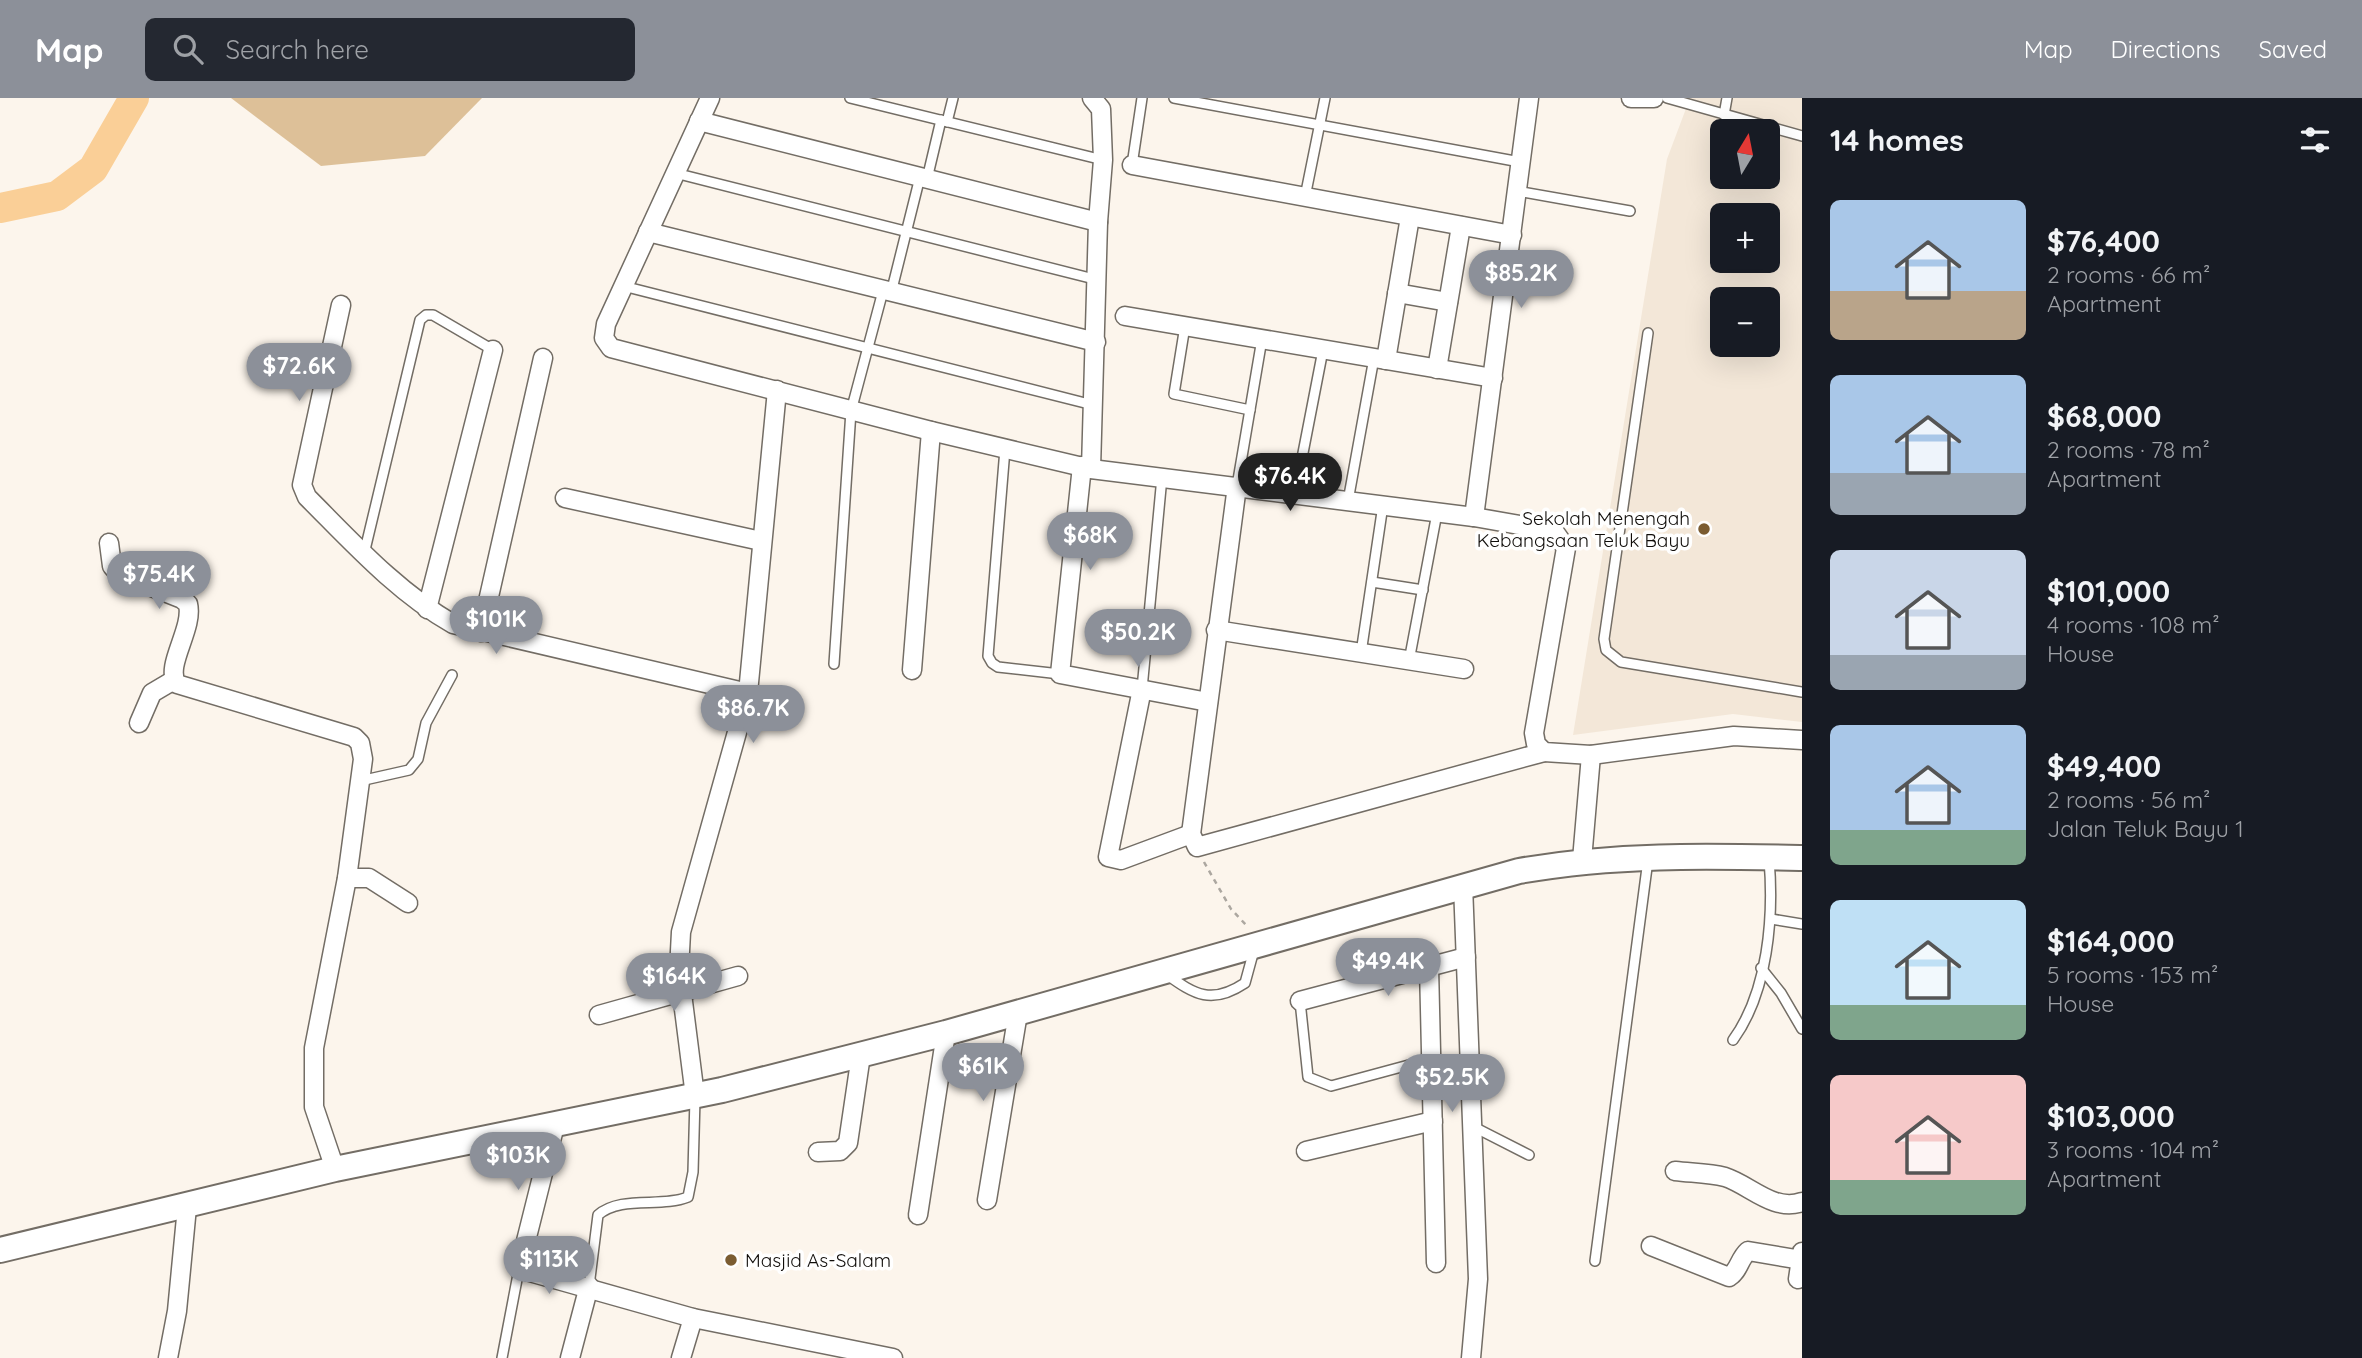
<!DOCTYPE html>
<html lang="en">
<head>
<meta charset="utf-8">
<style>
	body { margin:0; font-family:Quicksand,sans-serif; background:#242831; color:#f1f3f6; height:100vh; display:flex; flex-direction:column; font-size:26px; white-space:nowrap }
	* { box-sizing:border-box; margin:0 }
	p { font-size:23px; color:#9ea1a6 }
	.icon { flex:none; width:38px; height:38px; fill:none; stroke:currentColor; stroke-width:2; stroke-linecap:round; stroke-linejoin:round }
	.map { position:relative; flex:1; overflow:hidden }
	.drawer { display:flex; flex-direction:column; background:#171b24; width:560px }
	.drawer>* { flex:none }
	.needle { width:46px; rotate:10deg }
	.fabs { position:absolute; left:1710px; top:21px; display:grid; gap:14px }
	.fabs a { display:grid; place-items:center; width:70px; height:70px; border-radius:10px; background:#171b24; box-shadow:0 7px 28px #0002; font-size:35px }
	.price { position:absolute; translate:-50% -60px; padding:0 16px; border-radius:24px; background:#8c9099; color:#fff; font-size:23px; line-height:46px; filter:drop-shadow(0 2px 4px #0008) }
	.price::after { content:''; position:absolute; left:50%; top:42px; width:21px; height:16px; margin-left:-10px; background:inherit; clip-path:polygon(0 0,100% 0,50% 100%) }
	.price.on { background:#222; color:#fff }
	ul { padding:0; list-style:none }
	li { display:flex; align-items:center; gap:21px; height:175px; padding:0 28px }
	li span { display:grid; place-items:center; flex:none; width:196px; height:140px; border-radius:10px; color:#555 }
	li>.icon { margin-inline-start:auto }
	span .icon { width:84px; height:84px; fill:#fffc; stroke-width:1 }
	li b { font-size:30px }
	h2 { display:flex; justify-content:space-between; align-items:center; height:84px; padding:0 28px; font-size:30px }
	header { display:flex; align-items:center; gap:42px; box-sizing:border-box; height:98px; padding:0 35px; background:#8c9099; color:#fff }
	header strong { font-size:33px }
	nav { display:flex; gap:38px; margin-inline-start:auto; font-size:24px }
	.search { width:490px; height:63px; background:#242831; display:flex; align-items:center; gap:18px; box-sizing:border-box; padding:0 24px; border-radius:10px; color:#9ea1a6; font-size:26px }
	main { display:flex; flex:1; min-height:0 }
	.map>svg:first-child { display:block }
</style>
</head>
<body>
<header>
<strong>Map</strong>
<div class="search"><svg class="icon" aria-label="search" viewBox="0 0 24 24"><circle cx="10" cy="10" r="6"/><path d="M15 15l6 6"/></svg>Search here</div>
<nav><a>Map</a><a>Directions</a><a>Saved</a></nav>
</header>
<main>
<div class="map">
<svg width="1802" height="1260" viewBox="0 0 1802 1260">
	<rect width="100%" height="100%" fill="#fcf5ec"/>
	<path fill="#f3e7d8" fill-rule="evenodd" d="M1690,0H1802V624L1733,616L1573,637L1667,61ZM1722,33H1768V79H1722ZM1722,117H1768V163H1722ZM1722,201H1768V247H1722Z"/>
	<polygon fill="#ddc098" points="231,0 482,0 425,58 321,68"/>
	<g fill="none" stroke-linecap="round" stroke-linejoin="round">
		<polyline stroke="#facf97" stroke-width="30" points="0,110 57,98 93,71 134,0"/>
		<g stroke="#736d65" stroke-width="12">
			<g id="lane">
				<polyline points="850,0 1103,62"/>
				<polyline points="1174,0 1520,64"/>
				<polyline points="1667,0 1802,38"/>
				<polyline points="1724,17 1727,0"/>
				<polyline points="947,24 953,0"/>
				<polyline points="1132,67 1142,0"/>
				<polyline points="675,75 1098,182"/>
				<polyline points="927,81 941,22"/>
				<polyline points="1517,93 1630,113"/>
				<polyline points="1305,99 1325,0"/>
				<polyline points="623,188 1093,307"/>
				<polyline points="891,195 920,79"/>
				<polyline points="1185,228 1174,296 1250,312"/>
				<polyline points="1648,235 1604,541 1606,552 1621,564 1802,594"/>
				<polyline points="1005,351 988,558 992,565 998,569 1060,576"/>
				<polyline points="1237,388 1262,241"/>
				<polyline points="1295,396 1323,252"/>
				<polyline points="1348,403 1374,260"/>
				<polyline points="364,456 420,222 426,217 433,217 493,252"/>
				<polyline points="1372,484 1423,492"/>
				<polyline points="1361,555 1383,407"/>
				<polyline points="1409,563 1437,415"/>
				<polyline points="834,566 851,313 883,193"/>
				<polyline points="1142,591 1162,379"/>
				<polyline points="360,683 409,672 418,661 426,625 452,577"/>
				<polyline points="1771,821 1802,826"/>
				<polyline points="1761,870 1781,895 1802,931"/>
				<path d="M1166,876C1195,897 1212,907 1245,885L1254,852"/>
				<polyline points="1300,903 1308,979 1331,988 1431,961"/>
				<path d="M1733,942C1768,894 1774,819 1769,761"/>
				<polyline points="1472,1028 1529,1057"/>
				<polyline points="1595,1163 1648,762"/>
				<path d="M589,1188L598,1117C621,1097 661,1110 688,1099L693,1074L695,1000"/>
				<polyline points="502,1260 519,1171"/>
			</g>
		</g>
		<g stroke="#736d65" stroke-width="21">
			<g id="street">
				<polyline points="710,0 606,226 604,240 611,250 931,333 1091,371 1474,419 1554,433 1566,450 1534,635 1536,646 1544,654 1591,657 1734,638 1802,642"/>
				<polyline points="1631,0 1654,0"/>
				<polyline points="699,23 1098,124"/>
				<polyline points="1132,67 1512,137"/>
				<polyline points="648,134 1096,244"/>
				<polyline points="1397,195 1448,204"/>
				<path d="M341,207L302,387L307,399C352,444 397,494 453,526L748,595"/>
				<polyline points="1125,218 1493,280"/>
				<polyline points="1386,262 1410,119"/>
				<polyline points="1437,271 1461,128"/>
				<polyline points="1082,368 1060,576 1208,604"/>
				<polyline points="1091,371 1098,124 1103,62 1101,11 1092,0"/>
				<polyline points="1237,388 1191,736 1197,749 1544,654"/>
				<polyline points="565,400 761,443"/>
				<polyline points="1474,419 1529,0"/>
				<path d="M109,445L112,468L119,476L182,501L188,506C194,531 164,568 177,586L354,639L360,645L363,661L347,780L314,950V1009L335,1071"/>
				<polyline points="427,511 493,252"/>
				<polyline points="1216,532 1464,571"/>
				<polyline points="481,534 543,260"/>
				<polyline points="912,572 931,333"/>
				<polyline points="1142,591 1108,759 1121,762 1191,736"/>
				<polyline points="139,625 152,595 174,582"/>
				<polyline points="1582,762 1591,657"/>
				<polyline points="347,780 369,780 408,805"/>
				<polyline points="1463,787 1478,1181 1471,1260"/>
				<polyline points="1429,869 1436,1165"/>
				<polyline points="1300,903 1466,859"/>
				<polyline points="599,917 738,878"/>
				<polyline points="695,998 679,872 681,834 748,595 777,292"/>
				<polyline points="555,1027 519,1171 693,1220 893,1260"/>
				<polyline points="1306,1053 1433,1023"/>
				<polyline points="818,1054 840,1053 848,1045 861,957"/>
				<path d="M1675,1073C1691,1075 1709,1075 1725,1079C1750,1087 1773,1114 1802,1104"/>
				<polyline points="987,1102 1018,915"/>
				<polyline points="918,1117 946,935"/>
				<path d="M1651,1148L1729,1179C1739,1173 1739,1161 1748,1153L1801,1162"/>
				<polyline points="1798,1181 1802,1154"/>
				<polyline points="168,1260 177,1213 187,1109"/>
				<polyline points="570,1260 589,1188"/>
				<polyline points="681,1260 693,1220"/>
			</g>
		</g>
		<g stroke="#736d65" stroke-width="28">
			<path id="secondary" d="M0,1152L335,1071L722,992L946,935L1519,773C1615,756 1705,758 1802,760"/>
		</g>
		<polyline stroke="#aca7a0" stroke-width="2.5" stroke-dasharray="5 5" stroke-linecap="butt" points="1204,764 1231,811 1247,828"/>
		<use href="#lane" stroke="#fff" stroke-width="9"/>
		<use href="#street" stroke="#fff" stroke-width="18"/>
		<use href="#secondary" stroke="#fff" stroke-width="24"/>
	</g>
	<g fill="#7b5c31" stroke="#fff" stroke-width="2.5">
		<circle cx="1704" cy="431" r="7"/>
		<circle cx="731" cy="1162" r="7"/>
	</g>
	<g text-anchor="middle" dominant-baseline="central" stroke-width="7" stroke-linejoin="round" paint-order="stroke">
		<g font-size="19" fill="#100d0a" stroke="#fff" text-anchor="end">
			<text x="1690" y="420">Sekolah Menengah<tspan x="1690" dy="22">Kebangsaan Teluk Bayu</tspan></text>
			<text x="745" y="1162" text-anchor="start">Masjid As-Salam</text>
		</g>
	</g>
</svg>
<div class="fabs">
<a><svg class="needle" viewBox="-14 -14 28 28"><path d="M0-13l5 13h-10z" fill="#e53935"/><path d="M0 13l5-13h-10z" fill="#9ea1a6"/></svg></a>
<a>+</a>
<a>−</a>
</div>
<b class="price" style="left:1521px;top:212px">$85.2K</b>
<b class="price" style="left:299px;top:305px">$72.6K</b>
<b class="price on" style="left:1290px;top:415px">$76.4K</b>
<b class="price" style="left:1090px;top:474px">$68K</b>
<b class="price" style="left:159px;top:513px">$75.4K</b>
<b class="price" style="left:496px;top:558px">$101K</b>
<b class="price" style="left:1138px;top:571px">$50.2K</b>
<b class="price" style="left:753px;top:647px">$86.7K</b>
<b class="price" style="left:1388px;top:900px">$49.4K</b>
<b class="price" style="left:674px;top:915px">$164K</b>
<b class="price" style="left:983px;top:1005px">$61K</b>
<b class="price" style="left:1452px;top:1016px">$52.5K</b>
<b class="price" style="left:518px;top:1094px">$103K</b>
<b class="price" style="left:549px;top:1198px">$113K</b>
</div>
<section class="drawer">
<h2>14 homes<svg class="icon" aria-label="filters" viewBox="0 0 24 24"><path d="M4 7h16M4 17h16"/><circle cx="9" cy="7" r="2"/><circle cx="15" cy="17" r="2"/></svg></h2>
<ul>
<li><span style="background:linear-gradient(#a9c7e8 65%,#b9a48a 0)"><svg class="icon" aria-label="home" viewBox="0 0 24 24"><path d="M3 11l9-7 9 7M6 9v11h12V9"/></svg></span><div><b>$76,400</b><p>2 rooms · 66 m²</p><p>Apartment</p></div></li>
<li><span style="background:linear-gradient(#a9c7e8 70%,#9aa5b1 0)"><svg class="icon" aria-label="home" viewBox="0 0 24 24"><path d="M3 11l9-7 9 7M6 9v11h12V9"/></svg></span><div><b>$68,000</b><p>2 rooms · 78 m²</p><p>Apartment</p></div></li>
<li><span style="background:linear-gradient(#c9d6e8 75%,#9aa5b1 0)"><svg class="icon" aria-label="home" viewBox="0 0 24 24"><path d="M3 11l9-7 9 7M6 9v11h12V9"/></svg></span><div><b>$101,000</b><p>4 rooms · 108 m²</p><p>House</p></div></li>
<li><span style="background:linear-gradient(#a9c7e8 75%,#7fa58c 0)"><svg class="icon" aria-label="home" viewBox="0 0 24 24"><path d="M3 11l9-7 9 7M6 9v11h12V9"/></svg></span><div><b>$49,400</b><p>2 rooms · 56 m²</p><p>Jalan Teluk Bayu 1</p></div></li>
<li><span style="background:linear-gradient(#bfe0f5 75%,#7fa58c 0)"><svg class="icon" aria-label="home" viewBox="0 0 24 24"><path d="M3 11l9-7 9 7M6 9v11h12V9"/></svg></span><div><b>$164,000</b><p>5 rooms · 153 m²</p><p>House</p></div></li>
<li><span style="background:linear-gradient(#f6c9c9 75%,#7fa58c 0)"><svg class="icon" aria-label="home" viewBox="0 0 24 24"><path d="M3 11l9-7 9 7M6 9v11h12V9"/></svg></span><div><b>$103,000</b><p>3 rooms · 104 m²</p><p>Apartment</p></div></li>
</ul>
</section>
</main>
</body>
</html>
